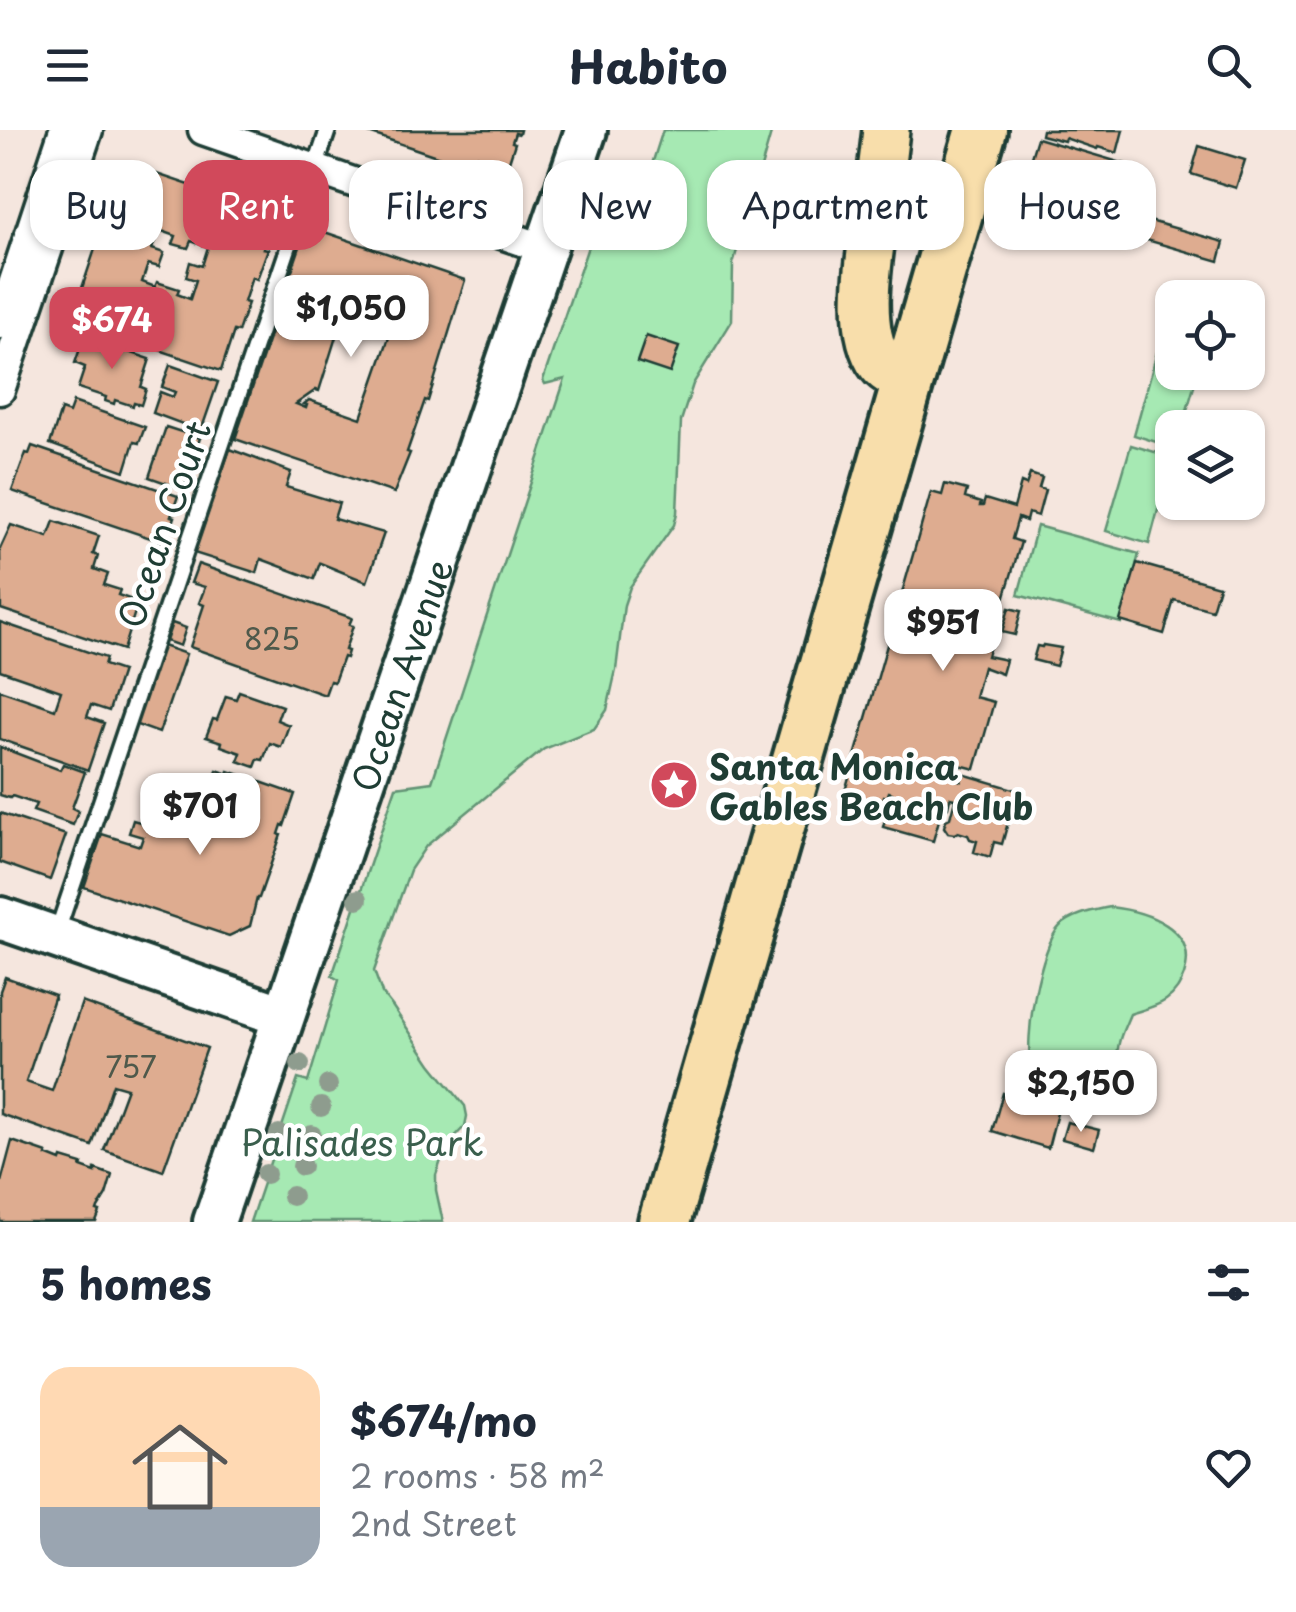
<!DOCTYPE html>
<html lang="en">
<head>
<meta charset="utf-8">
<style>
	body { margin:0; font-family:"Playpen Sans",sans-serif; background:#f6f6f7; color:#1f2937; height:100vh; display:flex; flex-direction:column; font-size:38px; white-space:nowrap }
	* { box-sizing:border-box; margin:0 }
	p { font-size:32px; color:#747a83 }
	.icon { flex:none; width:55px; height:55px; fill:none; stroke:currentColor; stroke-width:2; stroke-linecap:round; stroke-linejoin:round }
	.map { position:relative; height:1092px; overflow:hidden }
	.details { display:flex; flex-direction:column; background:#fff; flex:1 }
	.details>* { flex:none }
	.guide { position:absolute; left:30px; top:30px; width:1238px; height:90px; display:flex; gap:20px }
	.fabs { position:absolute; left:1155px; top:150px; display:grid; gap:20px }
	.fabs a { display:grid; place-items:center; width:110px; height:110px; border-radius:20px; background:#fff; box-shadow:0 2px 8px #0004; font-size:50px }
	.price { position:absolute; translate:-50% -85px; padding:0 22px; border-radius:20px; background:#fff; color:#222; font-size:32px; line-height:65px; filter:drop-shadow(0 2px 5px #0008) }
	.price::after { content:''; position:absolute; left:50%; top:60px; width:30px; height:22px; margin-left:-15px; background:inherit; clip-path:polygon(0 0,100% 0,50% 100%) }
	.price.current { background:#d1495b; color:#fff }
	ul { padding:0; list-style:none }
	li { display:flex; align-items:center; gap:30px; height:250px; padding:0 40px }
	li span { display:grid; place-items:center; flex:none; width:280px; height:200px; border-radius:30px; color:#555 }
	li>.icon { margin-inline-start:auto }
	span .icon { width:120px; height:120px; fill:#fffc; stroke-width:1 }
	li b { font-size:42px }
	h2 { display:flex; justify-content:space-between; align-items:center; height:120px; padding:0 40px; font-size:42px }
	.tag { padding:0 35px; border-radius:30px; background:#fff; box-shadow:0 2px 8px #0004; font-size:35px; line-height:90px }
	.tag.current { background:#d1495b; color:#fff }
	header { display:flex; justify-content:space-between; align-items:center; height:130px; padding:0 40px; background:#fff; font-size:45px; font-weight:700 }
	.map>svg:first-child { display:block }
</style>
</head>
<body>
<header><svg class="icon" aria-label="menu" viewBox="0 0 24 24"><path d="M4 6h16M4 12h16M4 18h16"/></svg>Habito<svg class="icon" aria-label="search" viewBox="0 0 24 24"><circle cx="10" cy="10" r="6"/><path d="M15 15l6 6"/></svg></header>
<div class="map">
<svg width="1296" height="1092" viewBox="0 0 1296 1092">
	<rect width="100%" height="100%" fill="#f5e6de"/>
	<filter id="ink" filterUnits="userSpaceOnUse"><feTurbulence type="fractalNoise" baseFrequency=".01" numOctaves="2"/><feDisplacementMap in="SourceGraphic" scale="20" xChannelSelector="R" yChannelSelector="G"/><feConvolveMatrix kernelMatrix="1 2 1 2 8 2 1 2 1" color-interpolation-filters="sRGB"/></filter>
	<g filter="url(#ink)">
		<g fill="#a6e9b3" stroke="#629374" stroke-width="2.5">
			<polygon points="663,0 772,0 733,134 732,191 693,254 681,291 677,383 674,395 630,457 624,475 616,540 607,580 594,599 544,619 426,716 410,740 374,841 382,863 393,877 431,934 465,976 467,986 465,996 446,1016 436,1045 436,1060 443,1092 250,1092 298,949 308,952 339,850 332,846 396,657 432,652 565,249 545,254 543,250 598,87 638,78"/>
			<polygon points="1159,215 1172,219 1172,242 1198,243 1182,297 1172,298 1172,317 1134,305"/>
			<polygon points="1131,315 1172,327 1149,414 1106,401"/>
			<polygon points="1037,396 1139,424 1121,493 1018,465"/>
			<path d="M1110,777C1145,781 1200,798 1184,845C1180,855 1176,863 1166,870C1156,877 1142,880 1130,884C1126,894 1121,903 1119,913C1115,928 1120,944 1108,957C1085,982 1044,965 1032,937C1022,913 1041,814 1060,796C1074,784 1092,781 1110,777Z"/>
		</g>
		<g fill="#deac90" stroke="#1f3d34" stroke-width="2.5" fill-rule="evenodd">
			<polygon points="360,0 520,0 519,4 515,3 512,12 515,13 506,41 499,38 501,33 478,26 475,39"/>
			<polygon points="1042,0 1123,0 1117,23 1098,17 1097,19 1065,8 1064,11 1041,5"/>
			<polygon points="1037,8 1129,35 1121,61 1084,52 1085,50 1029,34"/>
			<polygon points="1199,16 1245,30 1236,58 1191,44"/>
			<path d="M127,34L275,84L263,118L268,119L257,149L252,147L244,172L248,173L238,202L234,201L221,241L74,191L83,164H80L117,53L120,54ZM159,100L176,106L173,114L188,118L191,111L208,117L202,136L190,132L186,147L196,150L190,169L177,164L179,159L157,152L155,157L142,152L148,134L159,137L164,123L152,119Z"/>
			<polygon points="1062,66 1224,112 1219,131 1057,84"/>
			<path d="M307,96L465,150L428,271L425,270L407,322L410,323L394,363L235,309ZM335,161L343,164L345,173L395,190L361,288L309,270L304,274L307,275L306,278L296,274L316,260L319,261L344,181Z"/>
			<polygon points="1168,182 1172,184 1172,214 1160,210"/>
			<polygon points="646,206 679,217 670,243 637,232"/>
			<polygon points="84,207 150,229 141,257 146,259 141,275 134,273 133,276 115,270 114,274 105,271 106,267 78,258 85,237 75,233"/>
			<polygon points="170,235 218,252 201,301 153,283 160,262 173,267 175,262 162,257"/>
			<polygon points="73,272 145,297 139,313 134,312 125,341 50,314 61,280 69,283"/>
			<polygon points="166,297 200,308 183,359 149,347"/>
			<polygon points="32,316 178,366 171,386 175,387 171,399 167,397 162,412 12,361 26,323 29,324"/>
			<polygon points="230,319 291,342 286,357 339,373 334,389 384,403 367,452 320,433 314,449 261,429 257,443 194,423"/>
			<polygon points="1030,344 1042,348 1039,358 1045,360 1038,386 1028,383 1026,391 1018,388 1012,409 1021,412 987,526 1006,530 1002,544 983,537 975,567 994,572 975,639 960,635 956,649 961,651 963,644 1017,660 1002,714 994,712 990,727 974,722 977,711 970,709 968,705 958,702 954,704 948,703 944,697 946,690 950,688 955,669 950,668 948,677 943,676 933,711 883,697 892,663 889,662 887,667 884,666 881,677 843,668 931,362 942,365 945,354 967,360 965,368 981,373 980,376 983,376 985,369 1014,378 1021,353 1026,355"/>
			<polygon points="54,391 99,406 93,424 98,426 94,439 108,444 104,455 120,460 118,465 138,472 123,520 1,479 0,419 11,395 48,407"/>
			<polygon points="1137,433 1219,456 1212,480 1174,470 1164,504 1120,491"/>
			<polygon points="198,434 352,488 349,495 353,496 345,520 348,521 346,528 343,527 334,552 330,551 325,565 190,517 204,475 199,473 205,457 191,453"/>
			<polygon points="1009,478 1021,481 1015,505 1002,502"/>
			<polygon points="0,492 106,528 104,535 122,541 109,581 91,575 87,587 104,593 88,640 0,609 0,560 55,579 61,561 0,540"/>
			<polygon points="172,493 186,498 180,516 166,511"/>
			<polygon points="160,515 186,524 159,603 134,594"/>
			<polygon points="1043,515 1061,518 1056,536 1033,530 1037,516 1042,517"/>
			<polygon points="239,561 282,576 277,590 289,595 281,617 270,613 263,630 258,629 255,637 238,631 241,623 221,616 222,612 206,607 213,589 217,590 226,566 236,569"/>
			<polygon points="0,617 60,640 63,634 85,642 72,678 78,681 73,695 33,681 36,674 12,666 10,668 0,665"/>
			<polygon points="217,640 228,644 229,641 295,664 284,696 282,695 279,704 281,705 259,768 257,768 250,796 229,806 84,757 102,704 140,716 143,707 129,703 133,690 147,694 148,692 200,710 204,698 195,695 200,679 208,681 217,655 212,654"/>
			<polygon points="0,683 66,705 50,750 0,732"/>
			<polygon points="5,847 55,865 26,952 52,961 82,872 207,918 163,1041 104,1020 127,958 113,954 92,1016 0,984 0,861"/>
			<polygon points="1003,963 1058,979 1048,1018 992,1001"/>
			<polygon points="1067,992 1099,1000 1094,1018 1062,1009"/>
			<polygon points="12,1011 47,1023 46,1025 61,1031 62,1028 82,1034 81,1037 95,1042 95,1039 112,1045 106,1065 98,1078 97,1081 100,1082 96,1092 0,1092 0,1056"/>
		</g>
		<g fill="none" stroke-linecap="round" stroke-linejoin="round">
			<g stroke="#1f3d34" stroke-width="21">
				<polyline id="lane" points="57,802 328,0"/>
			</g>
			<g stroke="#1f3d34" stroke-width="35">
				<g id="street">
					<polyline points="203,0 545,119"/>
					<polyline points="0,194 64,0"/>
					<polyline points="0,260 88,0"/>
				</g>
			</g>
			<g stroke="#1f3d34" stroke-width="48">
				<g id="secondary">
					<polyline points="0,788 283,886"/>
					<path id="s1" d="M214,1092L586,0"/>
				</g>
			</g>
			<g stroke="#1f3d34" stroke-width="52">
				<path id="primary" d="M886,0C883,26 880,52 876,79C871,119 854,198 881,234C888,243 898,246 908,249"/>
			</g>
			<g stroke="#1f3d34" stroke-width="58">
				<polyline id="highway" points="664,1092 981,0"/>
			</g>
			<use href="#lane" stroke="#fff" stroke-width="14"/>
			<use href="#street" stroke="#fff" stroke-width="28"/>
			<use href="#secondary" stroke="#fff" stroke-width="40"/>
			<use href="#primary" stroke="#f8deab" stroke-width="45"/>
			<use href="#highway" stroke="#f8deab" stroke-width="50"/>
		</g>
		<g fill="#8e9c8e">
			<circle cx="358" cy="769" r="10"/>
			<circle cx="300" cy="934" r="10"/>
			<circle cx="328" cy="955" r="10"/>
			<circle cx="321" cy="977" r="10"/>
			<circle cx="279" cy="1004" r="10"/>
			<circle cx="312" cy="1005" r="10"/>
			<circle cx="302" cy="1036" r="10"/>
			<circle cx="266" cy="1044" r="10"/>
			<circle cx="292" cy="1066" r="10"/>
		</g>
	</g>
	<defs>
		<g id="sight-disc" transform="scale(2.5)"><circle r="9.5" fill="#d1495b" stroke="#fff"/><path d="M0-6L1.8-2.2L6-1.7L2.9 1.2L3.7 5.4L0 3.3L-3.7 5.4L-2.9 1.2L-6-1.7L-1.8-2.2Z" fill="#fff"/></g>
	</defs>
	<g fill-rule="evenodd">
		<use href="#sight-disc" x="674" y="655"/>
	</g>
	<g text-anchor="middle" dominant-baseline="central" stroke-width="9" stroke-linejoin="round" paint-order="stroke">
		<g font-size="30" fill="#4f594b">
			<text x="272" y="507">825</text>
			<text x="131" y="935">757</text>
		</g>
		<g font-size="35" fill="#1f3d34" stroke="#fff">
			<text transform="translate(163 394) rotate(-71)">Ocean Court</text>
			<text stroke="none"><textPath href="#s1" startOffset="578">Ocean Avenue</textPath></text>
		</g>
		<g font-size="35" font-weight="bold" fill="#1f3d34" stroke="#fff" text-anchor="start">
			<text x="709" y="635">Santa Monica<tspan x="709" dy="40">Gables Beach Club</tspan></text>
		</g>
		<g font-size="35" fill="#3a5f4d" stroke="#fff">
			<text x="362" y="1011">Palisades Park</text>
		</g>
	</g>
</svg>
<div class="fabs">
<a><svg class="icon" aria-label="locate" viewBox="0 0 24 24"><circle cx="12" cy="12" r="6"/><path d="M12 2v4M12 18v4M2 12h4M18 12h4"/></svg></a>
<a><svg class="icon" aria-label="layers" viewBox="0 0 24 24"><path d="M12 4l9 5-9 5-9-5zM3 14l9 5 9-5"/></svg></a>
</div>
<b class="price" style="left:351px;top:230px">$1,050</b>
<b class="price current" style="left:112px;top:242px">$674</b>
<b class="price" style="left:943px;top:544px">$951</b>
<b class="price" style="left:200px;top:728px">$701</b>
<b class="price" style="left:1081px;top:1005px">$2,150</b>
<div class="guide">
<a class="tag">Buy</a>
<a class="tag current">Rent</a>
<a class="tag">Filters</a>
<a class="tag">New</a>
<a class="tag">Apartment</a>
<a class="tag">House</a>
</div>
</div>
<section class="details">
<h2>5 homes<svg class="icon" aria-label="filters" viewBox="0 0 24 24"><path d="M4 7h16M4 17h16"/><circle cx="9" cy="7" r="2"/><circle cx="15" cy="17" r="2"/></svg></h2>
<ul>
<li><span style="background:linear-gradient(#ffd9b3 70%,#9aa5b1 0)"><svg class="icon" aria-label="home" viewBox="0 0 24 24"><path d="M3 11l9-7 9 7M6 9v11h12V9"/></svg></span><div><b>$674/mo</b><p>2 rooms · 58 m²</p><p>2nd Street</p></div><svg class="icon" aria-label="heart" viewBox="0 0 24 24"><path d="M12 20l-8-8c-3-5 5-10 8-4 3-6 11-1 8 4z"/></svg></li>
</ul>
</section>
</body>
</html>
